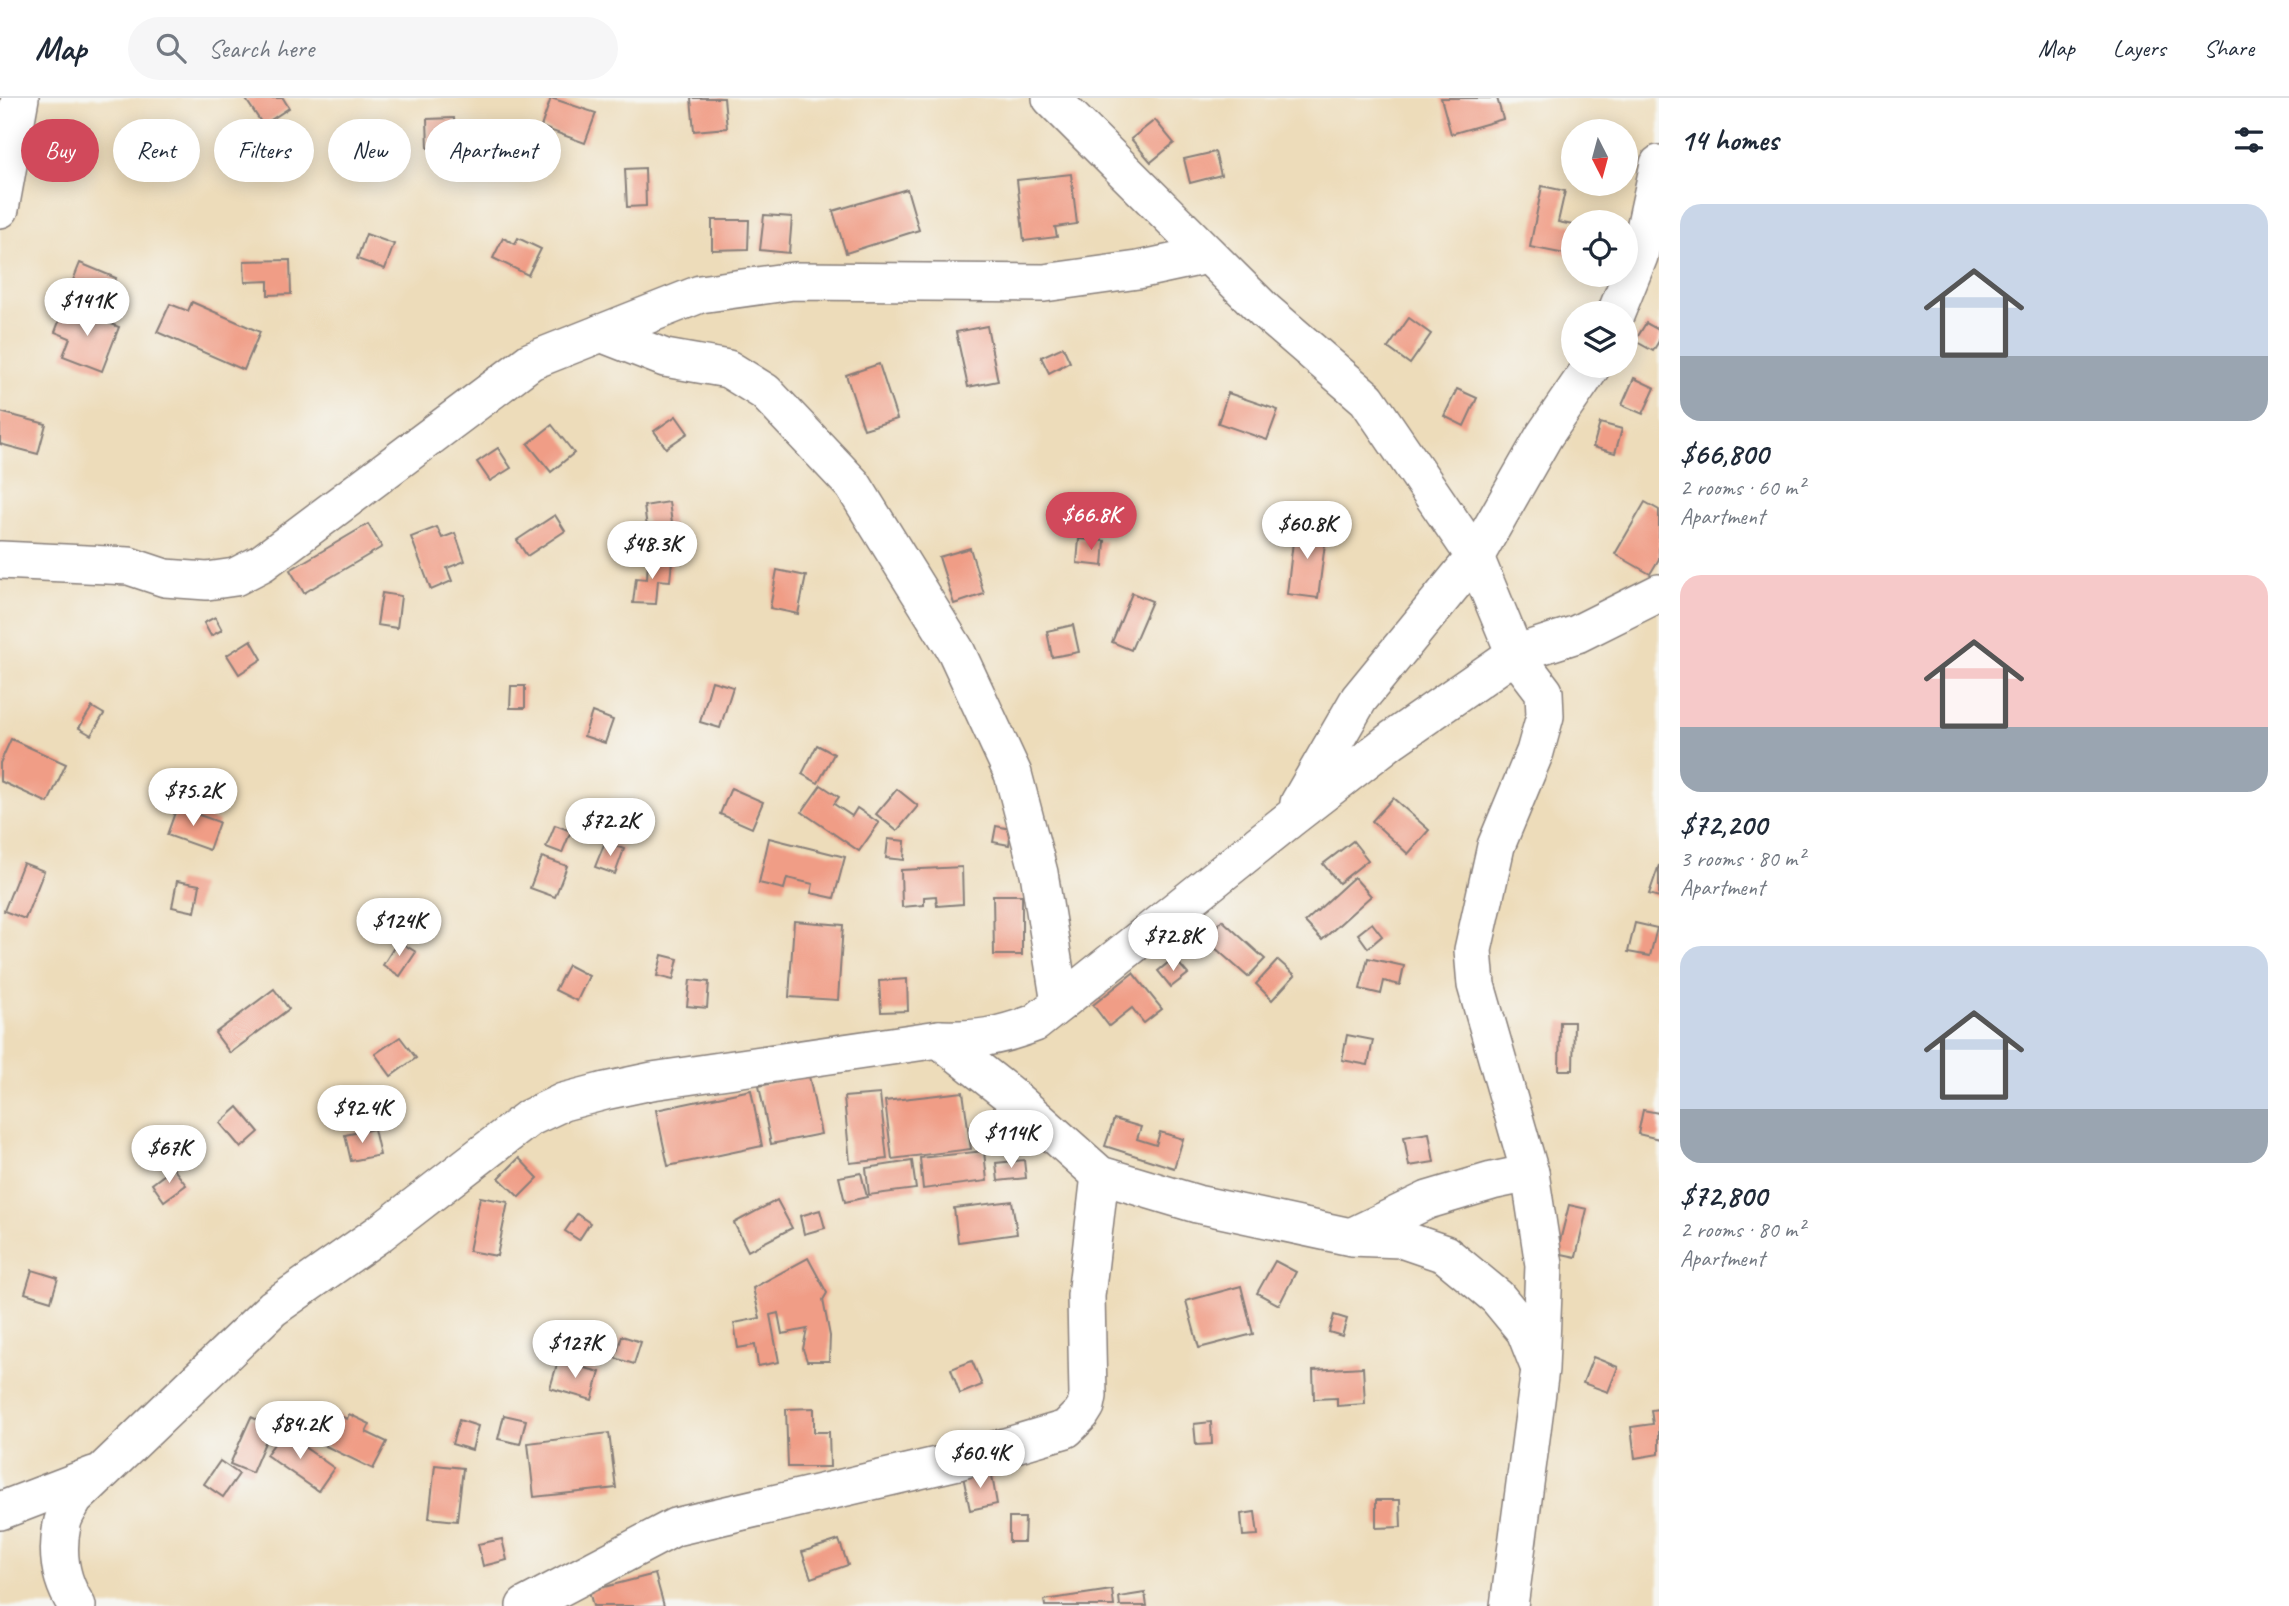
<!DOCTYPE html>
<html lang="en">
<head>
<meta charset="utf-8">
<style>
	body { margin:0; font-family:Caveat,sans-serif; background:#f6f6f7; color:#1f2937; height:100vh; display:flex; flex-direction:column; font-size:26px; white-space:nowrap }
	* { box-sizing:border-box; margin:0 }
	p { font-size:23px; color:#747a83 }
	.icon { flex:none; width:38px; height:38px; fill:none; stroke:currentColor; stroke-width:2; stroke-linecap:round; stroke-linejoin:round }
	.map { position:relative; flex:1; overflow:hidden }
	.details { display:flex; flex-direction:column; background:#fff; width:630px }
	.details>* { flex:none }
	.banner { position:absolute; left:21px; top:21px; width:665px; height:63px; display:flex; gap:14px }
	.needle { width:46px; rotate:174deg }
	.controls { position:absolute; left:1561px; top:21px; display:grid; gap:14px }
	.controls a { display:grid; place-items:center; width:77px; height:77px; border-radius:50%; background:#fff; box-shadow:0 4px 18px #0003; font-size:35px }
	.price { position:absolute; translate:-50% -60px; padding:0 16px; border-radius:24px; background:#fff; color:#222; font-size:23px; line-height:46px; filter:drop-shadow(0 2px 4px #0008) }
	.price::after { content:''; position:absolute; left:50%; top:42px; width:21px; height:16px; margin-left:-10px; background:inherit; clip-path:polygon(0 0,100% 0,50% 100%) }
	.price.selected { background:#d1495b; color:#fff }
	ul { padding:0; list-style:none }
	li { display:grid; align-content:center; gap:14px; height:371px; padding:0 21px }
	li span { display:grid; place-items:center; height:217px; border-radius:21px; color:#555 }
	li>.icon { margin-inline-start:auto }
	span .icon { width:126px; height:126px; fill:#fffc; stroke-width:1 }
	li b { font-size:30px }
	h2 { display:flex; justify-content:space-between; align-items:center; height:84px; padding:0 21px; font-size:30px }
	.pill { padding:0 24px; border-radius:32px; background:#fff; box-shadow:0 4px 18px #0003; font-size:24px; line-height:63px }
	.pill.selected { background:#d1495b; color:#fff }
	header { display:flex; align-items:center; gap:42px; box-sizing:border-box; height:98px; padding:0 35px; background:#fff; border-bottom:2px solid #e0e1e3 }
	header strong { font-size:33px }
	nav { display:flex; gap:38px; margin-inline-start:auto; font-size:24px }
	.search { width:490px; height:63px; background:#f6f6f7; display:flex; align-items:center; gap:18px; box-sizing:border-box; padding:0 24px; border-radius:38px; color:#747a83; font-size:26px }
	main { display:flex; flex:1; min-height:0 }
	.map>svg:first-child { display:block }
</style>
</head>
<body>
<header>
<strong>Map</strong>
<div class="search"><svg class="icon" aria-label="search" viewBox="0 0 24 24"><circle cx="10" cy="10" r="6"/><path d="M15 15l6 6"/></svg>Search here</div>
<nav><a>Map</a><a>Layers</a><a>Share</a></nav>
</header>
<main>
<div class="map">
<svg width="1659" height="1508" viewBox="0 0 1659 1508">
	<rect width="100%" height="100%" fill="#f6f6f2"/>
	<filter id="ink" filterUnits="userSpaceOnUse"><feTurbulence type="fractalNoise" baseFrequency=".0143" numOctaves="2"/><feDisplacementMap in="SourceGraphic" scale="14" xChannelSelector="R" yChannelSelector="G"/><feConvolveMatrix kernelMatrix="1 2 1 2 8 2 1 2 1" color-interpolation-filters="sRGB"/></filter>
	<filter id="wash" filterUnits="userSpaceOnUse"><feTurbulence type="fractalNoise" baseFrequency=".00686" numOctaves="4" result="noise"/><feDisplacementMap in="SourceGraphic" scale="28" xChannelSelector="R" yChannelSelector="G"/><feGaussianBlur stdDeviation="1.57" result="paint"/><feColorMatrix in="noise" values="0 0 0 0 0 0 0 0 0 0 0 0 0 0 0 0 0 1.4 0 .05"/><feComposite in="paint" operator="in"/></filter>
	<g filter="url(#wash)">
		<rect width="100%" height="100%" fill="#eddcba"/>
		<g id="blocks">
			<g fill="#f09d86">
				<polygon points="245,0 283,0 289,10 263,27"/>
				<polygon points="551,0 596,15 585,45 541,29"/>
				<polygon points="691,0 724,0 727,30 694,33"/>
				<polygon points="1441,0 1497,0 1503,21 1451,36"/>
				<polygon points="454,20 456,49 428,50 427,21"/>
				<polygon points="1155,22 1174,45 1151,64 1131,41"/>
				<polygon points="1215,54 1221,77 1190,85 1184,61"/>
				<polygon points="645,70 646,108 627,109 625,71"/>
				<polygon points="1071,76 1077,126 1055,129 1057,139 1024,143 1017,82"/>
				<polygon points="1542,88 1565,93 1558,124 1573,127 1570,157 1530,149"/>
				<polygon points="907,91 919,132 846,155 833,113"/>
				<polygon points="764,117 792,119 789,155 760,152"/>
				<polygon points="712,122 749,122 748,151 712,152"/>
				<polygon points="366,136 394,146 385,171 357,161"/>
				<polygon points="503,140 515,146 518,140 541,151 528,177 493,160"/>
				<polygon points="290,162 291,196 268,197 268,183 245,184 244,163"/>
				<polygon points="80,165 116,180 105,204 70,190"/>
				<polygon points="192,204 260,234 244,272 157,234 170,206 188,213"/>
				<polygon points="65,208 119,229 102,273 63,258 70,240 55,234"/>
				<polygon points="1409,220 1431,236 1410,266 1388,250"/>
				<polygon points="1646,225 1659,232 1659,243 1653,253 1635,243"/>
				<polygon points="987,228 998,283 968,289 956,234"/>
				<polygon points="1063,249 1070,264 1049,275 1041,259"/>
				<polygon points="879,266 897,321 864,331 846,277"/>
				<polygon points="1634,280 1655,290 1643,316 1622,307"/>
				<polygon points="1457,291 1477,300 1464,328 1444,318"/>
				<polygon points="1228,295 1278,312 1267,342 1218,325"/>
				<polygon points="0,314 46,326 38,356 0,346"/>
				<polygon points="676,318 688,335 666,350 654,333"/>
				<polygon points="1600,325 1622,331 1615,355 1593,349"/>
				<polygon points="552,327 574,355 551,374 528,346"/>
				<polygon points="498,350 511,370 490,383 477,364"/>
				<polygon points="669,404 673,432 648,436 644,408"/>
				<polygon points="1645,404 1659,412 1659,461 1650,476 1615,456"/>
				<polygon points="555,417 565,433 527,458 517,442"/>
				<polygon points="368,426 382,449 304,495 290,472"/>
				<polygon points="1295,426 1327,430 1318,500 1287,496"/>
				<polygon points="437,429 442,440 455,435 465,463 447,470 452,483 431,492 411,439"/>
				<polygon points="1079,441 1105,443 1103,468 1077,465"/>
				<polygon points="970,450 984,496 954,506 939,459"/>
				<polygon points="648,461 672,463 670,483 658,482 656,506 633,505 636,480 647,481"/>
				<polygon points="777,472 806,478 798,516 770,510"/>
				<polygon points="382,495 401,498 397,530 377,527"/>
				<polygon points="1132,495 1152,503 1131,552 1112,544"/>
				<polygon points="215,519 222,532 211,538 204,525"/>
				<polygon points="1073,527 1079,554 1052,559 1047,533"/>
				<polygon points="251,542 262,561 239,576 227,557"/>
				<polygon points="712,583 733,589 720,630 700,624"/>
				<polygon points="511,588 525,588 525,610 510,610"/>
				<polygon points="92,609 104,616 91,637 79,630"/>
				<polygon points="592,614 613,622 605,645 584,638"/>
				<polygon points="11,641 66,666 48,705 0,683 0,665"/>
				<polygon points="817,647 834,656 818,685 802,676"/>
				<polygon points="821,687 839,699 834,706 852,718 857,710 879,725 859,753 802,714"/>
				<polygon points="731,690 763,704 752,730 720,716"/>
				<polygon points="897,691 918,708 897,733 876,716"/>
				<polygon points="1393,700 1429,732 1408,756 1372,723"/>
				<polygon points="177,709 219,724 209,752 167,737"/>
				<polygon points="555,727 571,733 562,755 546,749"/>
				<polygon points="996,728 1011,731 1009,747 993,744"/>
				<polygon points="769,740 845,759 834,800 811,795 813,786 787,780 784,791 759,785"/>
				<polygon points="888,741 905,743 904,762 886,760"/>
				<polygon points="1353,743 1368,762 1339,785 1323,766"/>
				<polygon points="605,744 624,751 615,776 595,769"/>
				<polygon points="542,759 567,768 555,799 530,790"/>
				<polygon points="23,765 44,773 25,821 4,813"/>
				<polygon points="1659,767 1659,799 1649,796"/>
				<polygon points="962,769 963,806 937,808 936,798 924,799 924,807 902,809 901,772"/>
				<polygon points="1354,779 1371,798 1322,842 1305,824"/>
				<polygon points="177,783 200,787 195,814 172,809"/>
				<polygon points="993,797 1022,797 1022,857 994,857"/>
				<polygon points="1222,822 1265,861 1248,879 1205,841"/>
				<polygon points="794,823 843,827 838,902 789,899"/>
				<polygon points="1372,825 1382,838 1368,850 1358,836"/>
				<polygon points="1635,825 1657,830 1650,858 1628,854"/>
				<polygon points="398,843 416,854 400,878 383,867"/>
				<polygon points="662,857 678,861 673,882 657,878"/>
				<polygon points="1174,860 1188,876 1171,889 1158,873"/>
				<polygon points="1368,860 1404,868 1400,887 1384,883 1381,896 1360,891"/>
				<polygon points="1278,862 1295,877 1272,902 1256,886"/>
				<polygon points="568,867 589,878 577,903 555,892"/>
				<polygon points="1133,875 1162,911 1144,925 1132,910 1109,928 1093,907"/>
				<polygon points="907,881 908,913 881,914 879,883"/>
				<polygon points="690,882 709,884 707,910 687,908"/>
				<polygon points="274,891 289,911 230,955 215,935"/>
				<polygon points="1560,924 1574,924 1573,972 1559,972"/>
				<polygon points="1347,937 1373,942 1368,967 1342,962"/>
				<polygon points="400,939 416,960 391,978 375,956"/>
				<polygon points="809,978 821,1036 771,1046 759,988"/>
				<polygon points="751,992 762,1048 668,1068 656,1012"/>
				<polygon points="963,994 971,1051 892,1061 885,1003"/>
				<polygon points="880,996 887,1061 850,1065 844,999"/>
				<polygon points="238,1009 259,1034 241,1050 220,1025"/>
				<polygon points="1643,1012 1659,1015 1659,1041 1638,1036"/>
				<polygon points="1114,1021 1141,1029 1137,1041 1156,1047 1160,1034 1183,1041 1174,1070 1105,1048"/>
				<polygon points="374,1031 380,1057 351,1063 345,1037"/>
				<polygon points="1429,1035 1434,1064 1409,1068 1404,1039"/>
				<polygon points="984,1053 987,1083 923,1091 920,1060"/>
				<polygon points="519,1060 538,1080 519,1099 499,1080"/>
				<polygon points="1024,1062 1026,1080 998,1083 996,1065"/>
				<polygon points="912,1063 916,1091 869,1097 866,1070"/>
				<polygon points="173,1070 186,1087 164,1103 152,1086"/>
				<polygon points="861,1075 867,1099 845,1104 839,1079"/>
				<polygon points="480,1099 508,1104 497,1158 469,1153"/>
				<polygon points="777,1102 792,1130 748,1153 734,1125"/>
				<polygon points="1012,1103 1017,1136 958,1144 954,1110"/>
				<polygon points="1569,1107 1587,1111 1576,1159 1557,1155"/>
				<polygon points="820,1112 825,1130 804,1136 800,1118"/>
				<polygon points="577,1116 590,1125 579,1142 565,1133"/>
				<polygon points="808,1160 827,1195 823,1202 830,1238 829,1263 807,1263 803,1251 807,1231 782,1236 778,1215 770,1217 779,1264 758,1268 755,1247 738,1250 734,1225 760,1220 753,1190"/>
				<polygon points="1275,1163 1296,1174 1279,1207 1257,1195"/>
				<polygon points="32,1172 58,1180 51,1203 25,1195"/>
				<polygon points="1241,1188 1253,1236 1199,1250 1186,1203"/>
				<polygon points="1334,1217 1347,1221 1342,1238 1329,1234"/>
				<polygon points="622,1238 641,1244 634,1266 615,1260"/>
				<polygon points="1593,1259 1618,1269 1608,1294 1583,1285"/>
				<polygon points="558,1263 600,1274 592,1302 550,1290"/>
				<polygon points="972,1263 982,1287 960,1296 951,1271"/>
				<polygon points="1363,1269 1365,1306 1337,1308 1337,1300 1314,1301 1313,1272"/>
				<polygon points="320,1309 347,1321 349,1316 370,1326 366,1334 387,1344 373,1371 305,1338"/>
				<polygon points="814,1310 814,1334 829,1334 830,1369 788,1369 786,1311"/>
				<polygon points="1659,1311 1659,1356 1635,1360 1631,1329 1653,1326 1651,1312"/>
				<polygon points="504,1317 526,1322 520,1346 498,1341"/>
				<polygon points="251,1319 272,1328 252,1375 230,1366"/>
				<polygon points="459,1322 478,1328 472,1352 452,1346"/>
				<polygon points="1211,1324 1212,1346 1196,1347 1194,1326"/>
				<polygon points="283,1334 334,1370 318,1393 266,1357"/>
				<polygon points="609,1335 616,1390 534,1399 528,1345"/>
				<polygon points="220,1363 239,1376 223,1399 204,1386"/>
				<polygon points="435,1367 463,1370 457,1423 429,1420"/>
				<polygon points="991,1372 997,1406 970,1412 963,1378"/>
				<polygon points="1376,1402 1400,1402 1401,1429 1376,1430"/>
				<polygon points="1255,1414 1258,1437 1243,1438 1241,1416"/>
				<polygon points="1009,1420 1025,1420 1024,1444 1009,1444"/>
				<polygon points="502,1441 507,1462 483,1468 478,1446"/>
				<polygon points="839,1442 848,1467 811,1480 802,1454"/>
				<polygon points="655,1476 664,1508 593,1508 589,1493"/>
				<polygon points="1112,1492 1114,1508 1045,1508 1044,1502"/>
				<polygon points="1145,1495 1147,1508 1120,1508 1119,1499"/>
			</g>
		</g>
	</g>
	<g filter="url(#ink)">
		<use href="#blocks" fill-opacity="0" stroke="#887f7a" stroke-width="2"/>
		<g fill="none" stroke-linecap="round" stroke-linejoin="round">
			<g stroke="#887f7a" stroke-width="40">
				<g id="minor">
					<polyline points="0,111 20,0"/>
					<polyline points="1616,215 1639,158 1659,66"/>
					<polyline points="601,235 665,260 728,271 765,294 853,387 956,553 1013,676 1039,775 1060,905"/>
					<polyline points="0,462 129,468 165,480 207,483 235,479 262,465 531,263 700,196 793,183 1044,185 1138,172 1208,157"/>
					<polyline points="1299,705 1359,601 1475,459 1544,338 1592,268"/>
					<polyline points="939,941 1010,997 1100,1077 1197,1106 1351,1139 1401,1141 1445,1156 1497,1199 1525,1233 1538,1266"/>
					<polyline points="1355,1137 1428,1102 1492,1083 1530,1075"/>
					<polyline points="0,1413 94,1377"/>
					<path d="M77,1508C61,1484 56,1456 62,1427C63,1418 70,1409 74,1401L273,1210L380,1135L529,1020L563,1004L605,993L652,983L939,941C978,942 998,939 1035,925L1290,721L1393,641L1515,556L1475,459L1367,301L1265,213L1051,0"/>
					<polyline points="525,1508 675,1429 958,1363 1066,1331 1081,1316 1086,1308 1088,1298 1086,1198 1100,1077"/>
					<polyline points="1509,1508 1540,1271 1544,1167 1530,1075 1476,887 1473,852 1496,748 1535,654 1545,618 1544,594 1515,556 1577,536 1659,495"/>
				</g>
			</g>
			<use href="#minor" stroke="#fff" stroke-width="37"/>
		</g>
	</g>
</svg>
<div class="controls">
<a><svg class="needle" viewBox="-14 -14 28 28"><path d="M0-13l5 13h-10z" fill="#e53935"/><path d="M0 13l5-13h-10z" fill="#747a83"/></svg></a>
<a><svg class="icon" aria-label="locate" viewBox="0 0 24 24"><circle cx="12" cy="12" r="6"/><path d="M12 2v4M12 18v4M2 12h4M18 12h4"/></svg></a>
<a><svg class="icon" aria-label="layers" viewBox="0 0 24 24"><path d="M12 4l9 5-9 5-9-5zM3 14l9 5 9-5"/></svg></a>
</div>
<b class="price" style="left:87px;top:240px">$141K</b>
<b class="price selected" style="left:1091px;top:454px">$66.8K</b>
<b class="price" style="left:1307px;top:463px">$60.8K</b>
<b class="price" style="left:652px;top:483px">$48.3K</b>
<b class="price" style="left:193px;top:730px">$75.2K</b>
<b class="price" style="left:610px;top:760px">$72.2K</b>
<b class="price" style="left:399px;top:860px">$124K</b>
<b class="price" style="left:1173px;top:875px">$72.8K</b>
<b class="price" style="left:362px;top:1047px">$92.4K</b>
<b class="price" style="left:1011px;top:1072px">$114K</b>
<b class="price" style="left:169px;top:1087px">$67K</b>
<b class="price" style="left:575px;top:1282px">$127K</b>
<b class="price" style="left:300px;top:1363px">$84.2K</b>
<b class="price" style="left:980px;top:1392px">$60.4K</b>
<div class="banner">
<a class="pill selected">Buy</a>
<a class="pill">Rent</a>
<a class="pill">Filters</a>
<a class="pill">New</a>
<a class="pill">Apartment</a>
</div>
</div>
<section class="details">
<h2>14 homes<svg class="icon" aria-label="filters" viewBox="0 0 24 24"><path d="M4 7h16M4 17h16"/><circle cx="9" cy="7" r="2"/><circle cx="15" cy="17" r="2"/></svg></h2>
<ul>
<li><span style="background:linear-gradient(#c9d6e8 70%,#9aa5b1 0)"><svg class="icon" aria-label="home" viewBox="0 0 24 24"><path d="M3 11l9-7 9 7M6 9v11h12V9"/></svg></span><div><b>$66,800</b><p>2 rooms · 60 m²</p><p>Apartment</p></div></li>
<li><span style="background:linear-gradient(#f6c9c9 70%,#9aa5b1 0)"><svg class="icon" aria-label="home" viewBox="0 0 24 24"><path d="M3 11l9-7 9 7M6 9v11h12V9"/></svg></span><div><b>$72,200</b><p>3 rooms · 80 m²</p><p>Apartment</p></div></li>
<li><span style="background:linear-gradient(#c9d6e8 75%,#9aa5b1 0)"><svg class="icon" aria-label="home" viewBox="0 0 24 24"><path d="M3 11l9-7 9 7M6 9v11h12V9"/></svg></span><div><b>$72,800</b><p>2 rooms · 80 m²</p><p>Apartment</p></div></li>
</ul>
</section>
</main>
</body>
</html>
